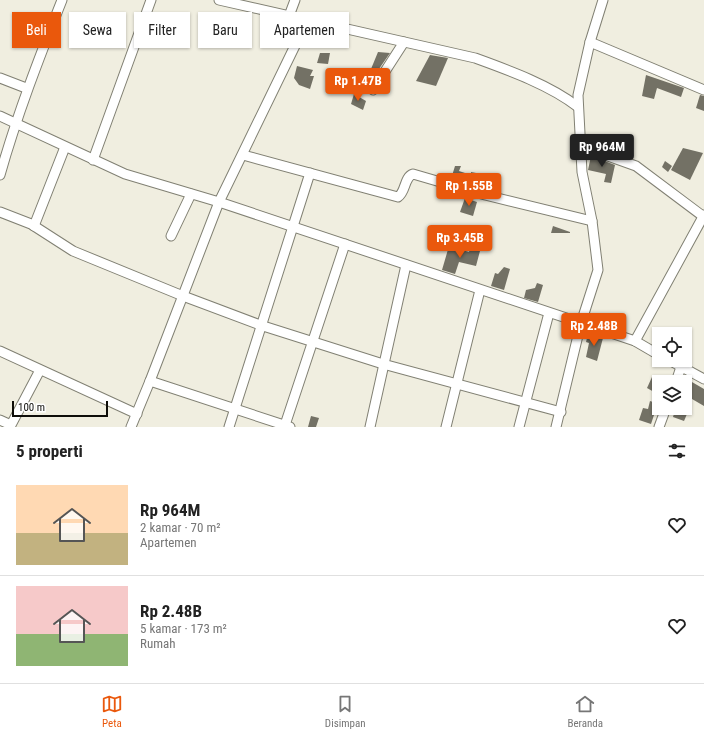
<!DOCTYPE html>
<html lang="id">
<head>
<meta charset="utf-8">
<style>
	body { margin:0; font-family:"Roboto Condensed",sans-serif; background:#f2f2f2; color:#222; height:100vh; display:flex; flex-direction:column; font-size:15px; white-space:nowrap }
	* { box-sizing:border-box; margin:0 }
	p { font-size:13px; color:#767676 }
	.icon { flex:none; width:22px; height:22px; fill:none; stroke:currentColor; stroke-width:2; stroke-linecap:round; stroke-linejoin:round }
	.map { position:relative; height:427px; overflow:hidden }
	.sheet { display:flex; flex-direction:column; background:#fff; flex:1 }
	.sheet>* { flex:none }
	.banner { position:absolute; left:12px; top:12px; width:400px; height:36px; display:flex; gap:8px }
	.fabs { position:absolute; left:652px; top:327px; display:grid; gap:8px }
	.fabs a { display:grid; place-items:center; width:40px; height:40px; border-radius:0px; background:#fff; box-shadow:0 1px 3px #0004; font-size:20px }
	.scale { position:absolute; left:12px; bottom:10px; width:96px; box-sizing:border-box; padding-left:4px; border:2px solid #0e0d09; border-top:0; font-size:11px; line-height:14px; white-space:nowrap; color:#0e0d09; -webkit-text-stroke:3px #fff; paint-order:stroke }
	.price { position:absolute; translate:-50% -34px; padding:0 9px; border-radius:4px; background:#ea580c; color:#fff; font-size:13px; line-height:26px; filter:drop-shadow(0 1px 2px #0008) }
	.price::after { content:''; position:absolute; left:50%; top:24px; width:12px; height:9px; margin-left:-6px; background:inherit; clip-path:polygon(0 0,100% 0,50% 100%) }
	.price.selected { background:#222; color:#fff }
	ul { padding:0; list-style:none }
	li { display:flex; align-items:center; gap:12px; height:100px; padding:0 16px }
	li+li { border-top:1px solid #e0e0e0 }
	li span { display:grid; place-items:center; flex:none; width:112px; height:80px; border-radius:0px; color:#555 }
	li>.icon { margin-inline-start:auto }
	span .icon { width:48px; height:48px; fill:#fffc; stroke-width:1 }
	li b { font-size:17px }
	h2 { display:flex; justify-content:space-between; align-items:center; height:48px; padding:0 16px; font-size:17px }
	.pill { padding:0 14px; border-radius:0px; background:#fff; box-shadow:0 1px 3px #0004; font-size:14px; line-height:36px }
	.pill.selected { background:#ea580c; color:#fff }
	.dock { display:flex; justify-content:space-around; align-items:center; height:56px; border-top:1px solid #e0e0e0; background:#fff; font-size:11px; color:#767676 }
	.dock a { display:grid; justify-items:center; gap:2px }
	.dock .selected { color:#ea580c }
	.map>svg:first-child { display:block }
</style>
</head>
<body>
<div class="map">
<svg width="704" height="427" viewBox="0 0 704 427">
	<rect width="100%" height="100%" fill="#f0eee0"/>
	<g fill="#737165">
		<polygon points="378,52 390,53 372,79 365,74 371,69"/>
		<polygon points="320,53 330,53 328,64 317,63"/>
		<polygon points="430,55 448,58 436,86 416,81"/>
		<polygon points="297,66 313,70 310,76 314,76 310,89 299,85 294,78"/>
		<polygon points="646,75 684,88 681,97 657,88 654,99 642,96"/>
		<polygon points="354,94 366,101 363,110 351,104"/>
		<polygon points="700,95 704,96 704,111 696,108"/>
		<polygon points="683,148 703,153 690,180 671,170"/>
		<polygon points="591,156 615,165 611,183 604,182 606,174 588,170"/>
		<polygon points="665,161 672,166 668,172 662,167"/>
		<polygon points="455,166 461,166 459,171 471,175 471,172 481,174 478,185 460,181 461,177 451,179"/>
		<polygon points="465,198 477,202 473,216 460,212"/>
		<polygon points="553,226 570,232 570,233 551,233"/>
		<polygon points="449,246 469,252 470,248 480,251 476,266 459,262 455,274 442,270"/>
		<polygon points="504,267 510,269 504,290 491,286 495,273 498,274"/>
		<polygon points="537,283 543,285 538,302 524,298 526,290 535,288"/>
		<polygon points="588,334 603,338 597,361 586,357 589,343 586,342"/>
		<polygon points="652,377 659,380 654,392 647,388"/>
		<polygon points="685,378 704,389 704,406 692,399 689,408 685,406"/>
		<polygon points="650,401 659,404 658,413 655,412 651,424 639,420 643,408 648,409"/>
		<polygon points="675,410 687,414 684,421 673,417"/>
		<polygon points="311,416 319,418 316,427 308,427"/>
	</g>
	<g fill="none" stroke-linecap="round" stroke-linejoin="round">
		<g stroke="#818073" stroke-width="11">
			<g id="minor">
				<path d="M219,0L475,58C508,70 550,85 578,107"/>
				<polyline points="289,16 295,0"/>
				<polyline points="590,42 704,90"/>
				<polyline points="0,78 26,88"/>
				<polyline points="373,90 404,42"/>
				<polyline points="0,116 125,174 219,202 635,341 659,355"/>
				<polyline points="580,146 636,166 704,217"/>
				<path d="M243,155L398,197C406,192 404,177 413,174L485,195L592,221"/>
				<polyline points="93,160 151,0"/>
				<path d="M0,175C17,115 39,58 62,0"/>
				<polyline points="0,212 31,224 73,251 183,296 260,325 383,364 561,412"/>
				<polyline points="34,226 65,147"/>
				<polyline points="171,236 191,194"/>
				<polyline points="635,341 704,215"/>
				<polyline points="0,351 137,414"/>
				<polyline points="669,360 704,379"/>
				<polyline points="150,381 290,427"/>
				<polyline points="676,382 681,367"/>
				<polyline points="0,420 11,425 40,370"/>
				<polyline points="285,425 345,244"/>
				<polyline points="131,427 150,381 219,202 307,21"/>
				<polyline points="229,427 310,173"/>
				<polyline points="370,427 406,265"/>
				<polyline points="446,427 480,290"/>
				<polyline points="519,427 549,313"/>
				<polyline points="556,427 581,323 598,270 592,221 582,172 578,95 590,42 603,0"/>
				<polyline points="659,427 666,408"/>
			</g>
		</g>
		<use href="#minor" stroke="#fff" stroke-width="9"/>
	</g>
</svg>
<div class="fabs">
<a><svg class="icon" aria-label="locate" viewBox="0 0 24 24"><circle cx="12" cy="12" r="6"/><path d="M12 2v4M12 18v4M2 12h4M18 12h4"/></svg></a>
<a><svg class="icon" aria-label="layers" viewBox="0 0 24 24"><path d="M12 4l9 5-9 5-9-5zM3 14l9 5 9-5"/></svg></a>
</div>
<div class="scale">100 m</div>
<b class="price" style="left:358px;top:102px">Rp 1.47B</b>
<b class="price selected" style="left:602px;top:168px">Rp 964M</b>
<b class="price" style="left:469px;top:207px">Rp 1.55B</b>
<b class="price" style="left:460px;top:259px">Rp 3.45B</b>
<b class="price" style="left:594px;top:347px">Rp 2.48B</b>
<div class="banner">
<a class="pill selected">Beli</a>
<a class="pill">Sewa</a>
<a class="pill">Filter</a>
<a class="pill">Baru</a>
<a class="pill">Apartemen</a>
</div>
</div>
<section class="sheet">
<h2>5 properti<svg class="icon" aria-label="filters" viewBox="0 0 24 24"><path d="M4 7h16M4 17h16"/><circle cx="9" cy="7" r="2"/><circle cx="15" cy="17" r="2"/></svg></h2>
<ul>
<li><span style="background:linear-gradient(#ffd9b3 60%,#c2b280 0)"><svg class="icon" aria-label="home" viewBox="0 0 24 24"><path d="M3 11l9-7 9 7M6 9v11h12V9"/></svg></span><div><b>Rp 964M</b><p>2 kamar · 70 m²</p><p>Apartemen</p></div><svg class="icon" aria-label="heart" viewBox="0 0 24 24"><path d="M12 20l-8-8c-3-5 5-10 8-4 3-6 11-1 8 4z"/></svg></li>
<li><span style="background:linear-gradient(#f6c9c9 60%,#8fb573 0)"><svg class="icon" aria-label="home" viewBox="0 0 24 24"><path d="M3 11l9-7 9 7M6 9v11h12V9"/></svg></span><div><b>Rp 2.48B</b><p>5 kamar · 173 m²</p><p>Rumah</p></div><svg class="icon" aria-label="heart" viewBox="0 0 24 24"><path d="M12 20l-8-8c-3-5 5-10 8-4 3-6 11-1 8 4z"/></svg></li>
</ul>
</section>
<nav class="dock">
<a class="selected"><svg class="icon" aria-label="map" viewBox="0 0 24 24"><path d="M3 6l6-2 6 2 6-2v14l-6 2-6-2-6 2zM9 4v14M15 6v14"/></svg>Peta</a>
<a><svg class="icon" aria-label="saved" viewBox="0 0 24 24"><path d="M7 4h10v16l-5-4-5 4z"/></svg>Disimpan</a>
<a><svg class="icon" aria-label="home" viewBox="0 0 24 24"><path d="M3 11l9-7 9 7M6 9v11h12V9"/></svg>Beranda</a>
</nav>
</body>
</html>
